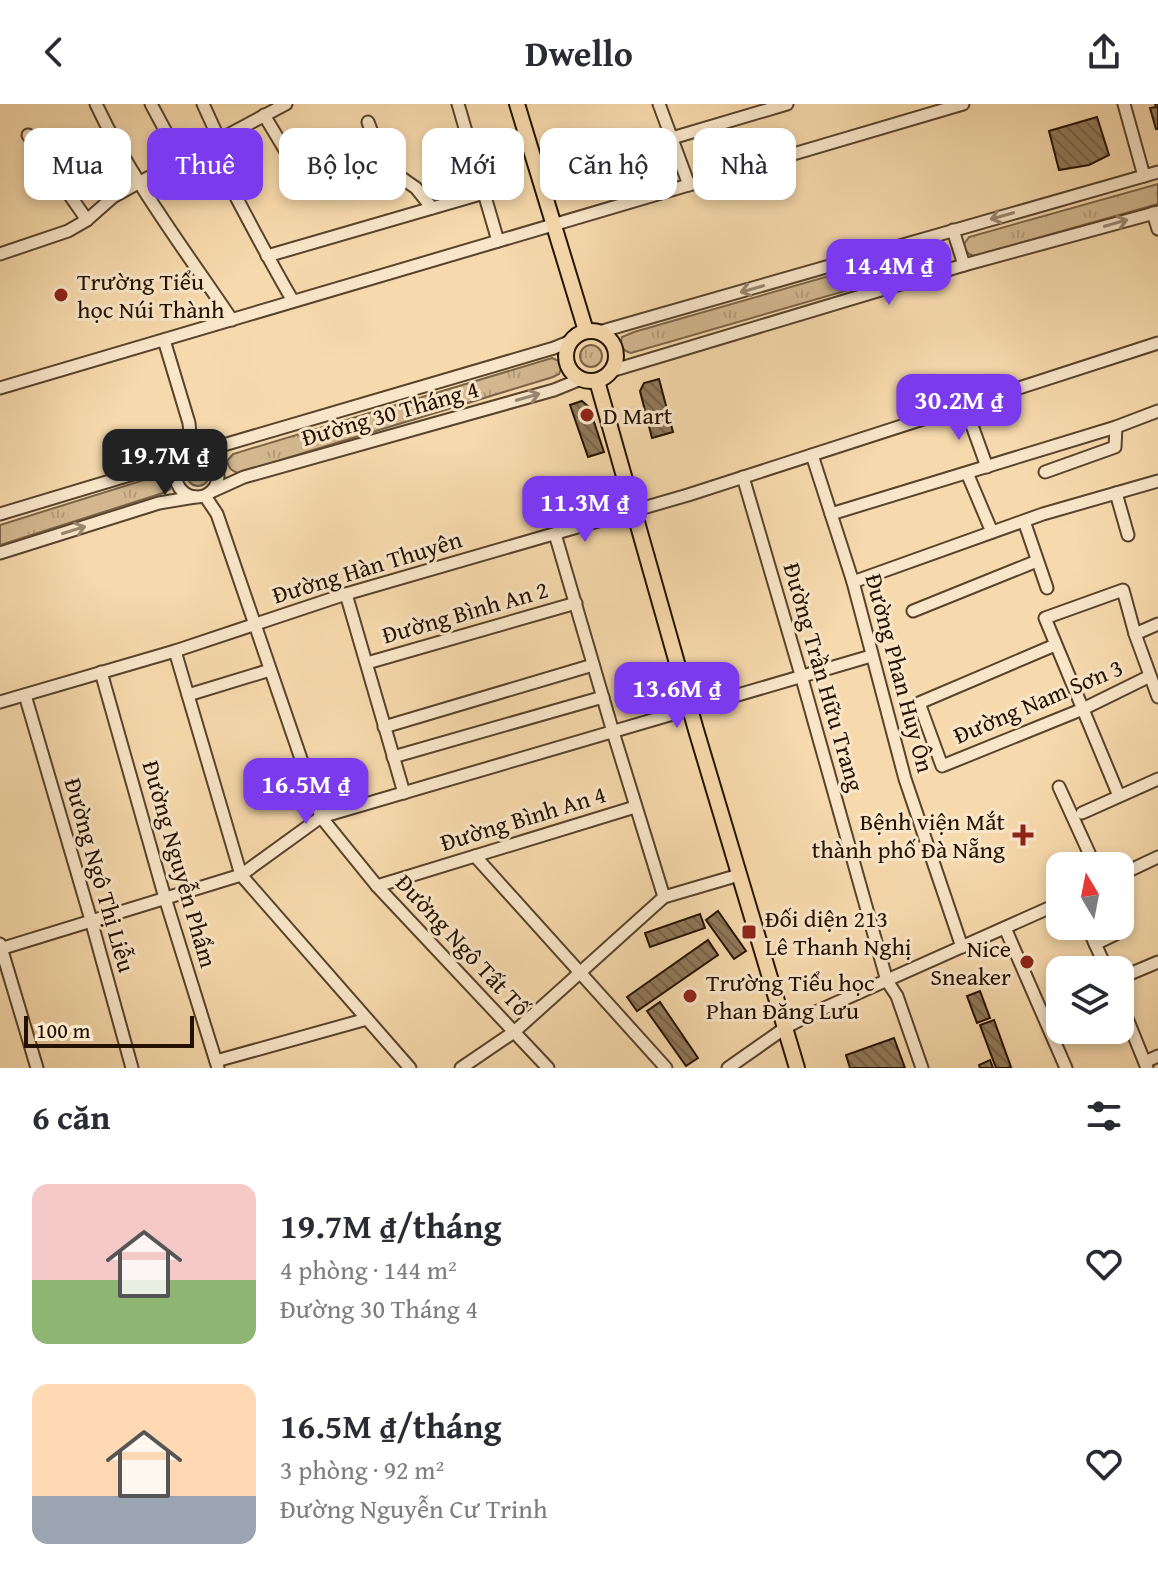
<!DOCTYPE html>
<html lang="vi">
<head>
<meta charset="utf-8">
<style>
	body { margin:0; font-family:"Gentium Book Plus",serif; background:#f2f2f3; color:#2b2b33; height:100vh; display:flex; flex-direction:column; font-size:30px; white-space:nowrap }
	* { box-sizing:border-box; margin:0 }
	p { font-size:26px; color:#7c7c81 }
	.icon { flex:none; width:44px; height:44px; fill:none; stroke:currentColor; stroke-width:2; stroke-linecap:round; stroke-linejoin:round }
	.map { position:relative; height:964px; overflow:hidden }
	.panel { display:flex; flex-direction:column; background:#fff; flex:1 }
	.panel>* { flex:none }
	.top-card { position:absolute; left:24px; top:24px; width:1110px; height:72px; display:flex; gap:16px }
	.needle { width:52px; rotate:350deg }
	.tools { position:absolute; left:1046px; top:748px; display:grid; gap:16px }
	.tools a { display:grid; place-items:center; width:88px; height:88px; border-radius:16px; background:#fff; box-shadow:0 4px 12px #0003; font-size:40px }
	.scale { position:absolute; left:24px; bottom:20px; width:170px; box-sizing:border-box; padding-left:8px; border:4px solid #241101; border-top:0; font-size:22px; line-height:28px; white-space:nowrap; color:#241101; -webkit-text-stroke:6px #f9e6c9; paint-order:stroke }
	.price { position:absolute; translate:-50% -68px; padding:0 18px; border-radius:16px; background:#7c3aed; color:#fff; font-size:26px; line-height:52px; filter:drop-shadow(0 2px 4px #0008) }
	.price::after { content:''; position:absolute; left:50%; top:48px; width:24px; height:18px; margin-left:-12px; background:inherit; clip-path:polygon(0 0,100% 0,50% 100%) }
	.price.selected { background:#222; color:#fff }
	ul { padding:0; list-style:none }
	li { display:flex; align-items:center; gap:24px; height:200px; padding:0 32px }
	li span { display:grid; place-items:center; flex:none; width:224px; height:160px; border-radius:16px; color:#555 }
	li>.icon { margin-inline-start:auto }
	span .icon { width:96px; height:96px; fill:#fffc; stroke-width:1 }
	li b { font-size:34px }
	h2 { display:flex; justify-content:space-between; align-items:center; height:96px; padding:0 32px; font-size:34px }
	.tag { padding:0 28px; border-radius:16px; background:#fff; box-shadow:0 4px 12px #0003; font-size:28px; line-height:72px }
	.tag.selected { background:#7c3aed; color:#fff }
	header { display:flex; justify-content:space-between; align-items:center; height:104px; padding:0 32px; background:#fff; font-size:36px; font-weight:800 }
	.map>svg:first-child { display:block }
</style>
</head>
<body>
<header><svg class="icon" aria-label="back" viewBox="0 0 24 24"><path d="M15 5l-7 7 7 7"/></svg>Dwello<svg class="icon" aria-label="share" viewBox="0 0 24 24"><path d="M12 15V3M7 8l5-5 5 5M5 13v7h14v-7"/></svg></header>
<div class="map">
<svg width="1158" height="964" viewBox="0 0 1158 964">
	<defs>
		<pattern id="grass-tufts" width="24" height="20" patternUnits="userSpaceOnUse" patternTransform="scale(2)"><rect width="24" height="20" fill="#d2b78f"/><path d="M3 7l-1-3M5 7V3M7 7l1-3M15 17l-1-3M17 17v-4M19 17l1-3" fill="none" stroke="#b49c7a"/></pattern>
		<pattern id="building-back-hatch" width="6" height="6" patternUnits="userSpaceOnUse" patternTransform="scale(2)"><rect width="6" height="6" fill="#91795a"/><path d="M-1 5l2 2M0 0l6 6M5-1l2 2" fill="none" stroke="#766248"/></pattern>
	</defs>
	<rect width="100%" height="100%" fill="#f6d9ac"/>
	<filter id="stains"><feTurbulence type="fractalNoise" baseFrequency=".0025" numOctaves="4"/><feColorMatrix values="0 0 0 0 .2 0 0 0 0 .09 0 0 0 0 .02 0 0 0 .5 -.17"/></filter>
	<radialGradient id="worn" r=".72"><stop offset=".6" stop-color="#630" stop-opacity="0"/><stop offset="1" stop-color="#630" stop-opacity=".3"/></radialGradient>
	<g fill="url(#grass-tufts)" stroke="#7b6448" stroke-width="2">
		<path d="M1158,80V100L974,152C967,150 965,147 964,140L969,133Z"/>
		<path d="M930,143L937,146C940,155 939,158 931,162L631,249C623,247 619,242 622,233L634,228Z"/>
		<circle cx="591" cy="252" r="11"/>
		<path d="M552,254L559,257L561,265L559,270L553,273L238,369C231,367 229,364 227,357L233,350Z"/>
		<circle cx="198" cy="371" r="11"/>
		<polygon points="163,370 169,372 172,381 170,385 163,389 0,441 0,421"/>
	</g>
	<g fill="url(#building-back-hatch)" stroke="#241101" stroke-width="2">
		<polygon points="1155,0 1158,0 1158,25 1156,25 1150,4 1156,3"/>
		<polygon points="1097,13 1109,51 1089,61 1059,66 1049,27"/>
		<polygon points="659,275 673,328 652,334 640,287 644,279"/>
		<polygon points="582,297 589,303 604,348 588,353 570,301"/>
		<polygon points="718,807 746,847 734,855 706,816"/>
		<polygon points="700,810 705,824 650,843 645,829"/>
		<polygon points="708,836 718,851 637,907 627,893"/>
		<polygon points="980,887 990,914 977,919 967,892"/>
		<polygon points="660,898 698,954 686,962 647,907"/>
		<polygon points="994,916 1011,963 1007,964 996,964 980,921"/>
		<polygon points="894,934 905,964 850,964 846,951"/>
		<polygon points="990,956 993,964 980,964 979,961"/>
	</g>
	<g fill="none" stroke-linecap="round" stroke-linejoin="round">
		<g stroke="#58432c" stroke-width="15">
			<g id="minor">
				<path d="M96,0C132,77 185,146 232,216"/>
				<polyline points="151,0 181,56"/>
				<polyline points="203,0 219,35"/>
				<polyline points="458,0 498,137"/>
				<polyline points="659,0 689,81"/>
				<polyline points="1124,0 1144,72"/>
				<polyline points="264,11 297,66"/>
				<polyline points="368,18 383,58 386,63 416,84 432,104"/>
				<polyline points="28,31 87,116"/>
				<polyline points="672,34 787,0"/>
				<path d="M208,41C237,93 263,146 293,197"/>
				<polyline points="1153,109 1158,125"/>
				<polyline points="953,126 964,161"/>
				<polyline points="0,150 68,127 87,116 113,93 140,78 286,0"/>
				<polyline points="267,152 484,89"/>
				<polyline points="599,228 1158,68"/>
				<polyline points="164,236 189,319 192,351"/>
				<polyline points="611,267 964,161 1158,108"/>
				<polyline points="0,284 963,0"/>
				<polyline points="965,302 987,363"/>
				<circle cx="197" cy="372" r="21"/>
				<polyline points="204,351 220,342 554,244 571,237"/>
				<polyline points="812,351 853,478 905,675 962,843"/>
				<polyline points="1045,368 1115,343 1116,323"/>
				<polyline points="967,369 992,428"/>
				<polyline points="743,373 801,571 887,877 897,892 922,964"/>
				<polyline points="213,387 244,373 554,286 581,275"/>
				<polyline points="1116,389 1128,431"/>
				<polyline points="205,392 217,410 321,713 377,782 548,964"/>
				<polyline points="0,410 183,355"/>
				<polyline points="831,410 1116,323 1158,307"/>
				<polyline points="1024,417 1047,484"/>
				<polyline points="555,430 613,628 664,793"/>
				<polyline points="0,449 159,399 195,393"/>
				<polyline points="853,478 1043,410 1158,377"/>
				<polyline points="346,490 404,689"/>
				<polyline points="913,507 1037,457"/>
				<polyline points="1135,530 1158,520"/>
				<polyline points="1055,541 919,599 942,662 1083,605 1150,572"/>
				<polyline points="175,547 241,771 410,964"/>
				<polyline points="367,559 576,499"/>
				<polyline points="101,568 165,794 218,964"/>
				<polyline points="25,591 91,816 132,964"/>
				<polyline points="188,591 270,566"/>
				<polyline points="0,598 175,547 346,490 688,391 1158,239"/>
				<polyline points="384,623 593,561"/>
				<polyline points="393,653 603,593"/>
				<polyline points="1059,683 1095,762"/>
				<polyline points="1119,692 1045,514 1123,486 1135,530 1158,593"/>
				<polyline points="1082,709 1158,675"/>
				<polyline points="475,752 666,964"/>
				<polyline points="1120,771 1158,753"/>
				<polyline points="377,782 635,703"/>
				<polyline points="1087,822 1107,866"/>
				<polyline points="1005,824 1066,964"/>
				<polyline points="0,840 37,964"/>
				<polyline points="1095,840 1122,827"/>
				<polyline points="0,845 241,771 321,713 871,552"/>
				<polyline points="1120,874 1158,858"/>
				<polyline points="1120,897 1147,964"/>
				<polyline points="216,957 367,915"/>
				<polyline points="1145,958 1158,952"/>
				<polyline points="461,964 514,928 664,793 739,771"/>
				<polyline points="728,964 785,924 811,910 1060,799"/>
			</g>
		</g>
		<g stroke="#241101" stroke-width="18">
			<g id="major">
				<polyline points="517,0 586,227"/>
				<circle cx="591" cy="252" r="25"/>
				<polyline points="597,277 696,626 797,964"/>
			</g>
		</g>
		<use href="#minor" stroke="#f9e6c9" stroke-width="11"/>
		<use href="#major" stroke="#f6d9ac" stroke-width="14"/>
	</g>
	<defs><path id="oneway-shaft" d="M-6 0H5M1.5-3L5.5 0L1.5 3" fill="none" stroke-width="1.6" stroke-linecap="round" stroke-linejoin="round" transform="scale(2)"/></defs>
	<g stroke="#99866f">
		<use href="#oneway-shaft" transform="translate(1002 112) rotate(164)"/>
		<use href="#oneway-shaft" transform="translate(1116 119) rotate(-16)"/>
		<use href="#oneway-shaft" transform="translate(752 185) rotate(164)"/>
		<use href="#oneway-shaft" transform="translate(528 293) rotate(-16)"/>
		<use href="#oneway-shaft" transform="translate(74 426) rotate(-17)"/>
	</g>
	<g fill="#8f2418" stroke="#f9e6c9" stroke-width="3">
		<circle cx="61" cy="191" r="8"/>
		<circle cx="587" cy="311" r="8"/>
		<path d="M1019 719h8v8h8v8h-8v8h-8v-8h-8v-8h8z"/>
		<rect x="741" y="820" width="16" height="16" rx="4"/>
		<circle cx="1027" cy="858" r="8"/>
		<circle cx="690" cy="892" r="8"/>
	</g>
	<g text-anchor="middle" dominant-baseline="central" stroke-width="6" stroke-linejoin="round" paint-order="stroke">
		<g font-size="24" fill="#241101" stroke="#f9e6c9" text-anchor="start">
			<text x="77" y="177">Trường Tiểu<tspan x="77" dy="28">học Núi Thành</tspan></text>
			<text x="603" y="311">D Mart</text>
			<text x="1005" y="717" text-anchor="end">Bệnh viện Mắt<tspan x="1005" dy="28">thành phố Đà Nẵng</tspan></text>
			<text x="765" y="814">Đối diện 213<tspan x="765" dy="28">Lê Thanh Nghị</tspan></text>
			<text x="1011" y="844" text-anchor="end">Nice<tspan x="1011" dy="28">Sneaker</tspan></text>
			<text x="706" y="878">Trường Tiểu học<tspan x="706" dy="28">Phan Đăng Lưu</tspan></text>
		</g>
		<g font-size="24" fill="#241101" stroke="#f9e6c9">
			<text transform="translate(390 309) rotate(-16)">Đường 30 Tháng 4</text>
			<text transform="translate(367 463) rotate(-17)">Đường Hàn Thuyên</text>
			<text transform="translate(465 508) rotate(-16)">Đường Bình An 2</text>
			<text transform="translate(900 569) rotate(75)">Đường Phan Huy Ôn</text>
			<text transform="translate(824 573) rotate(74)">Đường Trần Hữu Trang</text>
			<text transform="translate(1038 597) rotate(-23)">Đường Nam Sơn 3</text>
			<text transform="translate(523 714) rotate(-17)">Đường Bình An 4</text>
			<text transform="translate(180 760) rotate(74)">Đường Nguyễn Phẩm</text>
			<text transform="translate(100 771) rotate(74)">Đường Ngô Thị Liễu</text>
			<text transform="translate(463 841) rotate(47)">Đường Ngô Tất Tố</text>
		</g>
	</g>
	<rect width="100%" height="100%" filter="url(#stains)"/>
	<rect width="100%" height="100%" fill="url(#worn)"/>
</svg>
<div class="tools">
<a><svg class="needle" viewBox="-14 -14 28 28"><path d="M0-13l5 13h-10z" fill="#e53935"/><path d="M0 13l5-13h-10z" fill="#7c7c81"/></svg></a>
<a><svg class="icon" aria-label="layers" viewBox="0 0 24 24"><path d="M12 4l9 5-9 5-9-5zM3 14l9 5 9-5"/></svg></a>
</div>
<div class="scale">100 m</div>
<b class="price" style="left:889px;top:203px">14.4M ₫</b>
<b class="price" style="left:959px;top:338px">30.2M ₫</b>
<b class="price selected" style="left:165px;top:393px">19.7M ₫</b>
<b class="price" style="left:585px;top:440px">11.3M ₫</b>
<b class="price" style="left:677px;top:626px">13.6M ₫</b>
<b class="price" style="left:306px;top:722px">16.5M ₫</b>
<div class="top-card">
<a class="tag">Mua</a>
<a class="tag selected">Thuê</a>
<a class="tag">Bộ lọc</a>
<a class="tag">Mới</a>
<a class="tag">Căn hộ</a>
<a class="tag">Nhà</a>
</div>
</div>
<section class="panel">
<h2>6 căn<svg class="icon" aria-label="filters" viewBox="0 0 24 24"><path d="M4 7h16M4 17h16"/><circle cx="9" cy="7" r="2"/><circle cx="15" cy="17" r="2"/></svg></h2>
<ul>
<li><span style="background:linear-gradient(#f6c9c9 60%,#8fb573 0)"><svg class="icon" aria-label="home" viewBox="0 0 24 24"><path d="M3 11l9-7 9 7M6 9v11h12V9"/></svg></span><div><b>19.7M ₫/tháng</b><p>4 phòng · 144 m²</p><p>Đường 30 Tháng 4</p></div><svg class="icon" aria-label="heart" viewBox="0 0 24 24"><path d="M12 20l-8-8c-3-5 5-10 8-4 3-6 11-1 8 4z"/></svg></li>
<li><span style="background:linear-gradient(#ffd9b3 70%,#9aa5b1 0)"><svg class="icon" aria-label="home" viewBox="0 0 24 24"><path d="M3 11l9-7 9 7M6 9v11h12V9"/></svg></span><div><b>16.5M ₫/tháng</b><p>3 phòng · 92 m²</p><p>Đường Nguyễn Cư Trinh</p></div><svg class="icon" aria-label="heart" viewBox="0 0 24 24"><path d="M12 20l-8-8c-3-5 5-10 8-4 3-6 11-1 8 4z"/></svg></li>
</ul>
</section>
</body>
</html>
